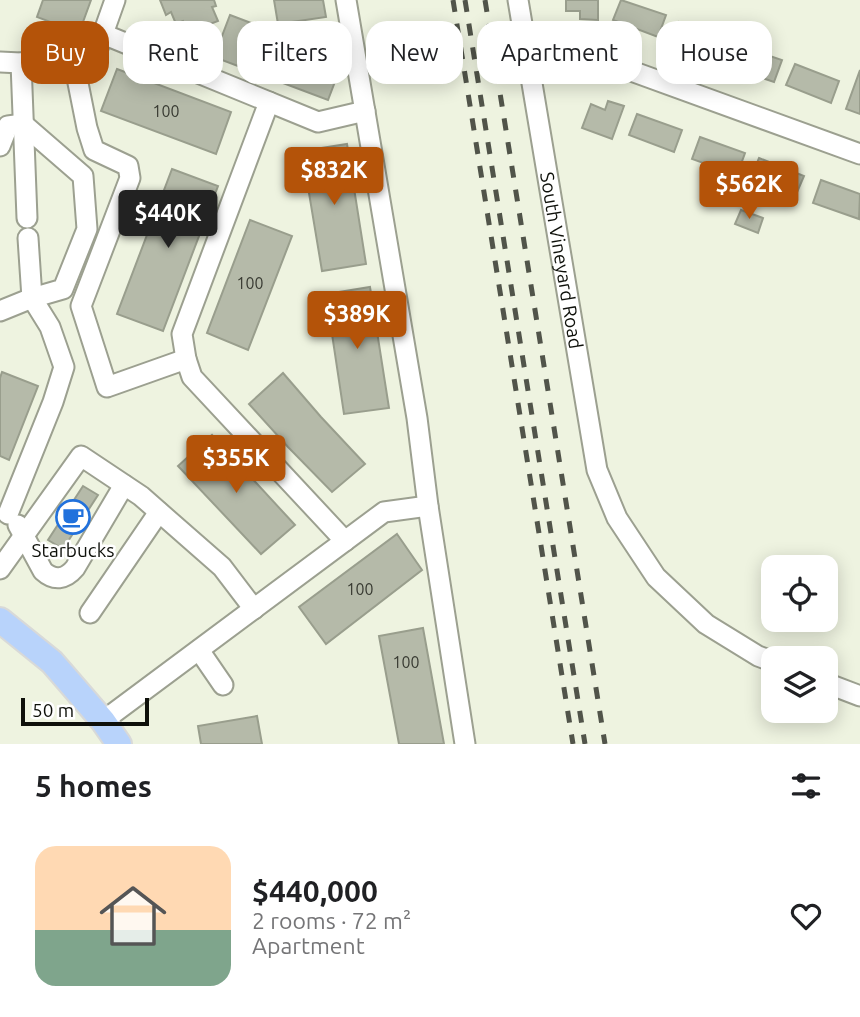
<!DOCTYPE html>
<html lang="en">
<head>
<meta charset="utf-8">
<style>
	body { margin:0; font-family:Ubuntu,sans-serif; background:#f2f2f2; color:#202124; height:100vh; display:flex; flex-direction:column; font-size:26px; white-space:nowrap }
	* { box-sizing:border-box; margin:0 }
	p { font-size:23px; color:#757577 }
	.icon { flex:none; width:38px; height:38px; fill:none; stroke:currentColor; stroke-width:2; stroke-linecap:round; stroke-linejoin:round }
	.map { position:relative; height:744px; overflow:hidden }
	.panel { display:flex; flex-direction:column; background:#fff; flex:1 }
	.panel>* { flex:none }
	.guide { position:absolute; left:21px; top:21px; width:819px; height:63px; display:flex; gap:14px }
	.tools { position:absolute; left:761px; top:555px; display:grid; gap:14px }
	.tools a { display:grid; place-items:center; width:77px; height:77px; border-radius:14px; background:#fff; box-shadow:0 4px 18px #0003; font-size:35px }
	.scale { position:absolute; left:21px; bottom:18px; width:128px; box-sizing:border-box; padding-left:7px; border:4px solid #0e100a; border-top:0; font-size:19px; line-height:24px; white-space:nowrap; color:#0e100a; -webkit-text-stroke:5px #fff; paint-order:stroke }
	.price { position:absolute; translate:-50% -60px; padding:0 16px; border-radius:7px; background:#b45309; color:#fff; font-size:23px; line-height:46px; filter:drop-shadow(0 2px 4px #0008) }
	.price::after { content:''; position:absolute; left:50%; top:42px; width:21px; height:16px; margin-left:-10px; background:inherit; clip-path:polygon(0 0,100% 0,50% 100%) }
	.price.current { background:#222; color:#fff }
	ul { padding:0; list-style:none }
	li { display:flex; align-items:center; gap:21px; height:175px; padding:0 35px }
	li+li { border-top:2px solid #e0e0e0 }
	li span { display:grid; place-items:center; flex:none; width:196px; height:140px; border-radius:21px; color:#555 }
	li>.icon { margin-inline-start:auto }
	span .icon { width:84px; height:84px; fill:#fffc; stroke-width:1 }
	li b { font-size:30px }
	h2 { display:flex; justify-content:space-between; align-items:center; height:84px; padding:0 35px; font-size:30px }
	.chip { padding:0 24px; border-radius:21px; background:#fff; box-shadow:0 4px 18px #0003; font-size:24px; line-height:63px }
	.chip.current { background:#b45309; color:#fff }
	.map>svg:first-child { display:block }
</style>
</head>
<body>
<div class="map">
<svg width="860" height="744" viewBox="0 0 860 744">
	<rect width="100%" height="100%" fill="#eef3e0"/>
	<g fill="#b5baa9" stroke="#999e8d" stroke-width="2">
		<polygon points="43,0 91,0 79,33 37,17"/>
		<polygon points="160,0 214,0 216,6 212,7 218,21 197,29 194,24 186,27 183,21 176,24 171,12 166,15"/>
		<polygon points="274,0 323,0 326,17 278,24"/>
		<polygon points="566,0 598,0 598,20 580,19 580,11 566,11"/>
		<polygon points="621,0 666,15 658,37 613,20"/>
		<polygon points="230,15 344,58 328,100 214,57"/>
		<polygon points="679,22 723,39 715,60 671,44"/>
		<polygon points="752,43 761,46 758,52 782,60 774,82 728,66 736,44 750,49"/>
		<polygon points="795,64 839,81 831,103 786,85"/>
		<polygon points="117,69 231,112 216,154 101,111"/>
		<polygon points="860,70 860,114 846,109"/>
		<polygon points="608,101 624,106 612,139 582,128 591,104 605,110"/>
		<polygon points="637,114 682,130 674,152 629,135"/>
		<polygon points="700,137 745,153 737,175 692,159"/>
		<polygon points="347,144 366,264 322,271 302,151"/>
		<polygon points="759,158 804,176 795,197 780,191 777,199 747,187"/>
		<polygon points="172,169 218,186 163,331 117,314"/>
		<polygon points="821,180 860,194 859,219 813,203"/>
		<polygon points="741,210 763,218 758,233 735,224"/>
		<polygon points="250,220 292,236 248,350 207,333"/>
		<polygon points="370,287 389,408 344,414 326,294"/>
		<polygon points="2,372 38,386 9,460 0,456 0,378"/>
		<polygon points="283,373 321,417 365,464 332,492 288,447 249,404"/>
		<polygon points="212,435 295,525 261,554 178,466"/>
		<polygon points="83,486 98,495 63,549 48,540"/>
		<polygon points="397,534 422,570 326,644 299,607"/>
		<polygon points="423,628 444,744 399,744 379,636"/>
		<polygon points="257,716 262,744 201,744 198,726"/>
	</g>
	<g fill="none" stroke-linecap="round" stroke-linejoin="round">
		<g stroke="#9ca090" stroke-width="23">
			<g id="minor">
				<polyline points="346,0 417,418 428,506 465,744"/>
				<path id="s1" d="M518,0L597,470L617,518L656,577L706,624L758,656L774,662"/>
				<polyline points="103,34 318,122 365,111"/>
				<polyline points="72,53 87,128 94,150 128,166 130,178 81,306 107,387 186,359"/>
				<polyline points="0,62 21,63 98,48 115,0"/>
				<polyline points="21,63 27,218"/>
				<polyline points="528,63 601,60 860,154"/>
				<polyline points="269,102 182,334 186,359 192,377 345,541"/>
				<polyline points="0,146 8,126 23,124 83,176 87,229 63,289 32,298 0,311"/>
				<polyline points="8,514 53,402 64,367 50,327 32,298 28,238"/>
				<path d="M18,525L43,571C54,581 65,580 75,568L124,485"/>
				<polyline points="0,569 81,456 141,496 222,567 254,609"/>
				<polyline points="90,613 159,512"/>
				<polyline points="199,650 223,685"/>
				<polyline points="826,683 860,696"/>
				<polyline points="103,721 384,512 428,506"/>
			</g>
		</g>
		<g stroke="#d8d9d8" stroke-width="28">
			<polyline id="major" points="0,620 52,662 103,721 119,744"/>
		</g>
		<use href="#minor" stroke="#fff" stroke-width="19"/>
		<use href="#major" stroke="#b8d3fb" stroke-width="24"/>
		<g stroke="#51544a" stroke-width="5" stroke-dasharray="12 12" stroke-linecap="butt">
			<polyline points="453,0 573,744"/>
			<polyline points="465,0 585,744"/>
			<polyline points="485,0 605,744"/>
		</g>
	</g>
	<defs>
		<g id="cafe-ring" transform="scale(1.75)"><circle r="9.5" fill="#fff" stroke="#2171dc" stroke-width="1.5"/><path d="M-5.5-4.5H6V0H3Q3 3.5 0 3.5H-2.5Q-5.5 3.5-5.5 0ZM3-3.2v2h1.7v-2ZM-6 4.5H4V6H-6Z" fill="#2171dc"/></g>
	</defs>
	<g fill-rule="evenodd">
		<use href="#cafe-ring" x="73" y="517"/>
	</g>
	<g text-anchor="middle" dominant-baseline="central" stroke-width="5" stroke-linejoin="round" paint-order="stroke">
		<g font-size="16" fill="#383a32">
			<text x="166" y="111">100</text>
			<text x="250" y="283">100</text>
			<text x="360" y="589">100</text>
			<text x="406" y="662">100</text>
		</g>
		<g font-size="19" fill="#0e100a" stroke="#fff">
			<text stroke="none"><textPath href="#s1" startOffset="264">South Vineyard Road</textPath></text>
		</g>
		<g font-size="19" fill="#0e100a" stroke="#fff">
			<text x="73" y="550">Starbucks</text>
		</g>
	</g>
</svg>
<div class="tools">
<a><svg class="icon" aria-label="locate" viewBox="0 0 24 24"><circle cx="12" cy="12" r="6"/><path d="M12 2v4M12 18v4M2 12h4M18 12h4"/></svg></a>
<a><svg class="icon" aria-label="layers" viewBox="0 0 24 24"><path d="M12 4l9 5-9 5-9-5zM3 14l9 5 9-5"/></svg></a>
</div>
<div class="scale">50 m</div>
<b class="price" style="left:334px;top:207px">$832K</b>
<b class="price" style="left:749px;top:221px">$562K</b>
<b class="price current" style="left:168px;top:250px">$440K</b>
<b class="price" style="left:357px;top:351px">$389K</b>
<b class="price" style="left:236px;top:495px">$355K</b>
<div class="guide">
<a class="chip current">Buy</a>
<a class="chip">Rent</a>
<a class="chip">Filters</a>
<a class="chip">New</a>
<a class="chip">Apartment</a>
<a class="chip">House</a>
</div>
</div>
<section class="panel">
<h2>5 homes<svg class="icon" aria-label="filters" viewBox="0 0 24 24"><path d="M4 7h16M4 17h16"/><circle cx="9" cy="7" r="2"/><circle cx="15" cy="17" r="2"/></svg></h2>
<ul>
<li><span style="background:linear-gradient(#ffd9b3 60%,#7fa58c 0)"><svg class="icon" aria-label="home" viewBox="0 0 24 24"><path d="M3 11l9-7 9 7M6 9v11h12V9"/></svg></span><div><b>$440,000</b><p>2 rooms · 72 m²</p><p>Apartment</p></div><svg class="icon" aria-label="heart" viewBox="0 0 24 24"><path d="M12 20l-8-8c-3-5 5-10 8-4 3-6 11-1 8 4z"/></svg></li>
</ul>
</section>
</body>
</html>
